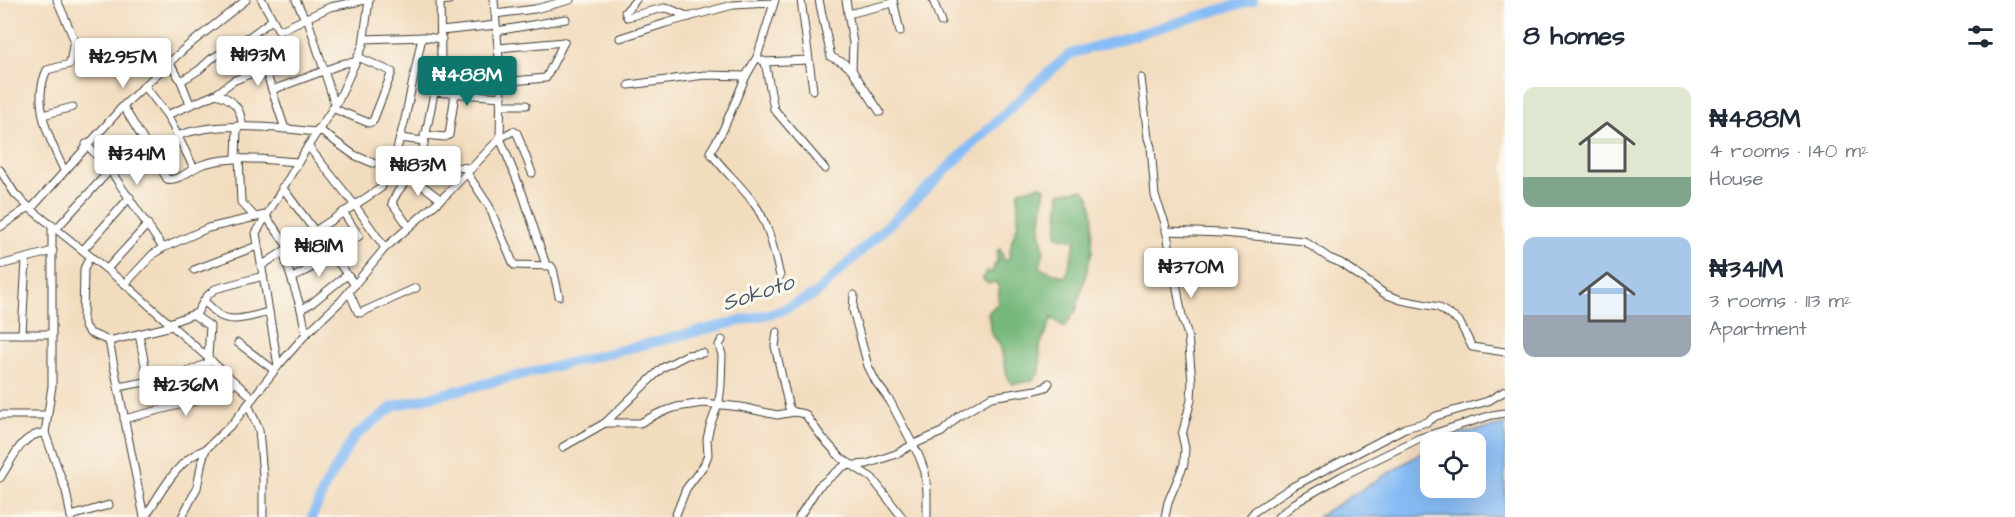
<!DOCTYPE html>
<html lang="en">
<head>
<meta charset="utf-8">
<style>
	body { margin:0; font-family:"Architects Daughter",sans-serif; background:#f2f2f3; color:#1f2937; height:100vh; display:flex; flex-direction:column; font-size:22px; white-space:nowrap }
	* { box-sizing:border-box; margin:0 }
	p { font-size:20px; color:#747a83 }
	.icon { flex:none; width:33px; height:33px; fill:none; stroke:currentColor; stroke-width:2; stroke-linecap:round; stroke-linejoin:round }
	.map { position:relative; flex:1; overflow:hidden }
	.side { display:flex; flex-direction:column; background:#fff; width:510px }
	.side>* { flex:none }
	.fabs { position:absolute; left:1420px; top:432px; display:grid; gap:12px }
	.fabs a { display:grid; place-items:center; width:66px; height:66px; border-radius:12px; background:#fff; box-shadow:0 6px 24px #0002; font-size:30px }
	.price { position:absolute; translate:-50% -51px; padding:0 14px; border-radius:6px; background:#fff; color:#222; font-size:20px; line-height:39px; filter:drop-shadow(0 2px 3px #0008) }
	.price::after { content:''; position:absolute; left:50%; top:36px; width:18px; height:14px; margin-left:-9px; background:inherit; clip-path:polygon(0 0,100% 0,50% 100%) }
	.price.on { background:#0f766e; color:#fff }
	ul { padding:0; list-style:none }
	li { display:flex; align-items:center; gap:18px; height:150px; padding:0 18px }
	li span { display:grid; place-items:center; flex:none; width:168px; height:120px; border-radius:12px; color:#555 }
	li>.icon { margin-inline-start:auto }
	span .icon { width:72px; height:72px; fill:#fffc; stroke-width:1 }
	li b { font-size:26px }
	h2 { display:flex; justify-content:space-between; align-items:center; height:72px; padding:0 18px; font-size:26px }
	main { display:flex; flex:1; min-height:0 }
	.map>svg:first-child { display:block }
</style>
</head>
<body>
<main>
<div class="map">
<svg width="1505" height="517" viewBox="0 0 1505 517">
	<rect width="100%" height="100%" fill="#fbf7ec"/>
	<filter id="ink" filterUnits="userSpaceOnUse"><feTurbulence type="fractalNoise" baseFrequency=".0167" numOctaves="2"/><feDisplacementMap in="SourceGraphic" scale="12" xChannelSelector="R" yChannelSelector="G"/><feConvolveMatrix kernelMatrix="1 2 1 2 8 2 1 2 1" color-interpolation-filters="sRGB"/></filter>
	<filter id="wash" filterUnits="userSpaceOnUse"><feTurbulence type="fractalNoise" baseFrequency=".008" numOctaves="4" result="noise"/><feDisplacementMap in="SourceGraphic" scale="24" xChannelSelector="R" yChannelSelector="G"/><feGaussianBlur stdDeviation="1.35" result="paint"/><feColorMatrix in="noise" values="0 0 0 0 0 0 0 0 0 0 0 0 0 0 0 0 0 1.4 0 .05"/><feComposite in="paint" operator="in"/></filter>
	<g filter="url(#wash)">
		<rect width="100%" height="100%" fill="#f2dcbe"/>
		<polygon fill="#76b87b" stroke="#496a4c" stroke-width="1.5" points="1039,185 1045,188 1040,231 1044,250 1040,268 1066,277 1076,240 1057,236 1060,193 1083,189 1090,197 1093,216 1092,251 1076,311 1064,327 1052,318 1040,346 1040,373 1031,381 1012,384 1007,375 1000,344 992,335 988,313 998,303 999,287 995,282 988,284 983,279 986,271 993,272 994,265 997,263 997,251 1000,249 1005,262 1009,258 1012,240 1018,224 1018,194 1021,189 1029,189"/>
		<polygon fill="#86bcf5" stroke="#516c88" stroke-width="1.5" points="1505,425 1505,517 1317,517 1431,447 1431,488 1476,488 1476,442 1438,442 1448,436"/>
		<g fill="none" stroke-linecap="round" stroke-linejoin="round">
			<polyline stroke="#86bcf5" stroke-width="10" points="312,517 326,485 354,437 394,406 780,311 816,294 1040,80 1070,54 1253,0"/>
		</g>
	</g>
	<g filter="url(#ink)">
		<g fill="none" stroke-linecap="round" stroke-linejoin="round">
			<g stroke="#3c3934" stroke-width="9">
				<g id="minor">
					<path d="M57,0L74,39L70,64L47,70C31,103 50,141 64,170"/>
					<polyline points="262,0 279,31 330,7 366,0"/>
					<polyline points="296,0 305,19"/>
					<polyline points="494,0 501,82 500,138 523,195 546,265"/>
					<polyline points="636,0 625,12 627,17 664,8 670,9 689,17"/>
					<path d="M775,0L757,57L746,76L723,130L710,152C723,170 740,184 753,202C769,223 774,251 780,276"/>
					<polyline points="801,0 813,90"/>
					<polyline points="819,0 831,57 844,63 852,70 880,112"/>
					<polyline points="846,0 853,43 852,70"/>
					<polyline points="893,0 900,32"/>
					<polyline points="933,0 941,22"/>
					<polyline points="440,1 449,0"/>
					<polyline points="495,14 535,9 570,0"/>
					<polyline points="848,14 893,3"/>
					<polyline points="307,17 335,105"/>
					<polyline points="441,31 496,25"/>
					<polyline points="497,31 566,19"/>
					<polyline points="249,37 261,57 285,129"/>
					<polyline points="620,38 666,23 733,5 773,3"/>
					<polyline points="364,39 425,37 442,39"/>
					<polyline points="499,48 564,42"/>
					<polyline points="761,60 765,62 808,60"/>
					<polyline points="169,62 181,81 190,104"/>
					<polyline points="765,62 774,109 825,169"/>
					<polyline points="1141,78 1148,138 1151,147 1155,196 1165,223 1182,316 1188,336 1192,381 1191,400 1182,435 1185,448 1184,464 1168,502 1165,517"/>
					<polyline points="181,81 199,70 211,59 249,37 272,20"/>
					<polyline points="501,82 546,78 564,42"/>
					<polyline points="144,85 167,115 194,168"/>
					<polyline points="629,85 705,75 746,76"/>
					<polyline points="272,90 345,63 356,62"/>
					<polyline points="434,92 502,97"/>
					<path d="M216,94C232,98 242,109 242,126"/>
					<polyline points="502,105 526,105"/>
					<path d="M123,106L167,179C180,182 192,167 204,164C235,155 267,160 298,162"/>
					<polyline points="332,108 369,123 373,121 392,72 358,57"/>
					<polyline points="43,115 73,107"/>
					<polyline points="167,115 216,94 233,81 264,68"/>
					<polyline points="318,129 354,155 373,163"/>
					<polyline points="424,135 445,137 449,135 455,94"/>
					<path d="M177,136C217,120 275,128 317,132"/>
					<polyline points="400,138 424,141"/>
					<polyline points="86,144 110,170 163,248"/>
					<polyline points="308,146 354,204 385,248"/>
					<polyline points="236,158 237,126"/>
					<polyline points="239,158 241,202 255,217"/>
					<polyline points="420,162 430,166 472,168"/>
					<polyline points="0,170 15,194 31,209 125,284 253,398"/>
					<polyline points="467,173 489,206 514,265 551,266 553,269 559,296"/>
					<polyline points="410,176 440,199"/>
					<polyline points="282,187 355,285"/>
					<polyline points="31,209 123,106 185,48 246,0"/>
					<polyline points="265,215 289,248"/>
					<polyline points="52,225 52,386 45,433 66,491 71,517"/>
					<polyline points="0,227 29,207"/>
					<path d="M409,227L392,203C398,185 416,175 421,158L441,58L440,0"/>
					<polyline points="56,229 110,170"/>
					<polyline points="1166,231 1223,233 1304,241 1329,258 1341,263 1385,294 1401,300 1438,307 1459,321 1472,347 1505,352"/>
					<polyline points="83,250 130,197"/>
					<polyline points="283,252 301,309 306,334"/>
					<polyline points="332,254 359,236 343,212"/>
					<polyline points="90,256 84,269 83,319 85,327 90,333 109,341 172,326"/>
					<polyline points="0,265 53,251"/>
					<polyline points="261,266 381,188 393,164 405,119 422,37"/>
					<polyline points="107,269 148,224"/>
					<polyline points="194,270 257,246"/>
					<polyline points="292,278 334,256"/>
					<polyline points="125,284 153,254 163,248 208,228 265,215"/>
					<polyline points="349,292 358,312 360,313 416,288"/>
					<polyline points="854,295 853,310 868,366 876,382 890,401 919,456 925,472 927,491 927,517"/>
					<path d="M204,301C209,305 214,311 219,315C233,324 254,315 269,312"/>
					<polyline points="301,309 312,303 347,275"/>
					<polyline points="194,315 210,326 208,357"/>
					<polyline points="169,323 197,313 206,297 215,289 263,276"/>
					<polyline points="777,332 775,346 789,408 794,412 805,414 821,436 841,458 872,478 902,517"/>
					<polyline points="0,334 52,334"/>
					<polyline points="22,334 26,259"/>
					<polyline points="139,334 148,381"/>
					<polyline points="109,341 144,517"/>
					<polyline points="238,343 274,370"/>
					<polyline points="278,366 256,233 308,146 339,99 363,45 369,0"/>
					<polyline points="118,387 178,376 212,361"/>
					<polyline points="248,404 259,430 263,476 263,517"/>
					<polyline points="0,415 47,415"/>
					<polyline points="124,419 195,401 236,383"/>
					<polyline points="605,423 640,423 659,413 677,407 703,403 741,407 777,415 794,412"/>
					<polyline points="563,447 605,423 662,368 687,355 703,353"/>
					<path d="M0,478C12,461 21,433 45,433"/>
					<polyline points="71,516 109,505"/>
					<path d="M145,517C161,493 177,459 206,449"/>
					<polyline points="182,517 197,488 202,461 206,449 234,422 278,366 306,334 341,301 385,248 448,193 500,138 513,131 517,133 532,173"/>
					<polyline points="675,517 686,489 704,465 708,455 707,439 710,426 719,402 721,385 722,355 719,345 722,340"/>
					<polyline points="799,517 818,487 844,466 867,464 896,454 914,444 942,432 959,416 991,397 1036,390 1046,387 1049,383"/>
					<polyline points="1250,517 1255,511 1292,487 1405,428 1427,422 1436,416 1488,401 1505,391"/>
					<polyline points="1278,517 1295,503 1342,476 1420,438 1492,415 1505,413"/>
				</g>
			</g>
			<use href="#minor" stroke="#fff" stroke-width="7"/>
		</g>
	</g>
	<g text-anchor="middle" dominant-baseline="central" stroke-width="6" stroke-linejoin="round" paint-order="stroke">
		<g font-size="22" font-style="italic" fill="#415468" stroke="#fbf7ec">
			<text transform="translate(758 293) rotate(-18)">Sokoto</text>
		</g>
	</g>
</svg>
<div class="fabs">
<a><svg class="icon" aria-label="locate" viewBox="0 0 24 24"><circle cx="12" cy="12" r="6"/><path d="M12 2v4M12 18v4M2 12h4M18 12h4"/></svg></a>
</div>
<b class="price" style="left:258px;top:87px">₦193M</b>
<b class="price" style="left:123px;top:89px">₦295M</b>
<b class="price on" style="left:467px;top:107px">₦488M</b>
<b class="price" style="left:137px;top:186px">₦341M</b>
<b class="price" style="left:418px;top:197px">₦183M</b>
<b class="price" style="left:319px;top:278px">₦181M</b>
<b class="price" style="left:1191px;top:299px">₦370M</b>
<b class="price" style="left:186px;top:417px">₦236M</b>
</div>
<section class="side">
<h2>8 homes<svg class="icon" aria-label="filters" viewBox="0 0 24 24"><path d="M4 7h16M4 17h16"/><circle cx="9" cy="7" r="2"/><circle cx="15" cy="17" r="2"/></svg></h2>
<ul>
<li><span style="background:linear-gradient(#dfe7d0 75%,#7fa58c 0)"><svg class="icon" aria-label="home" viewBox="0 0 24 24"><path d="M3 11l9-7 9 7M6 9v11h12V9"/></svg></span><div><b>₦488M</b><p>4 rooms · 140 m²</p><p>House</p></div></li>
<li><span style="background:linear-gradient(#a9c7e8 65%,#9aa5b1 0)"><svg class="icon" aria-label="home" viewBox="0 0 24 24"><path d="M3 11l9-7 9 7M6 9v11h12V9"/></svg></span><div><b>₦341M</b><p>3 rooms · 113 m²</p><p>Apartment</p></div></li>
</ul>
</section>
</main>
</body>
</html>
